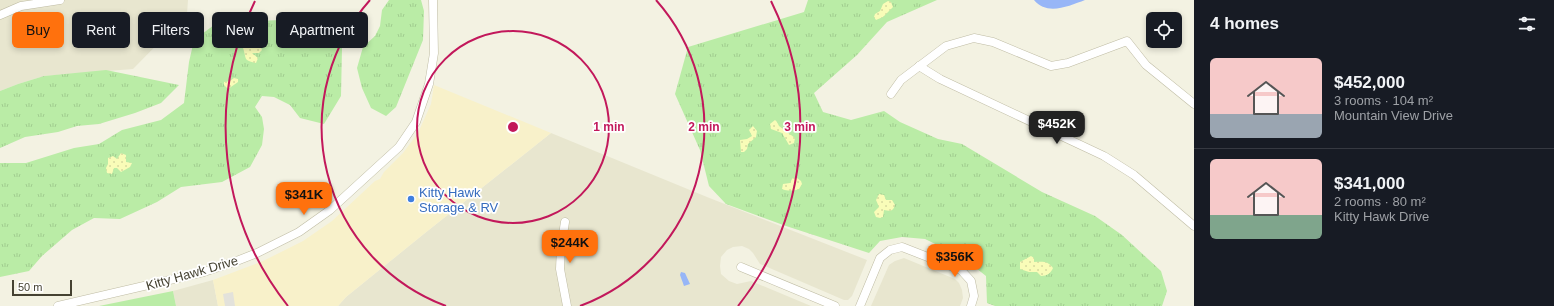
<!DOCTYPE html>
<html lang="en">
<head>
<meta charset="utf-8">
<style>
	body { margin:0; font-family:Helvetica,sans-serif; background:#20242c; color:#f1f3f6; height:100vh; display:flex; flex-direction:column; font-size:15px; white-space:nowrap }
	* { box-sizing:border-box; margin:0 }
	p { font-size:13px; color:#9ea1a6 }
	.icon { flex:none; width:22px; height:22px; fill:none; stroke:currentColor; stroke-width:2; stroke-linecap:round; stroke-linejoin:round }
	.map { position:relative; flex:1; overflow:hidden }
	.details { display:flex; flex-direction:column; background:#171b24; width:360px }
	.details>* { flex:none }
	.banner { position:absolute; left:12px; top:12px; width:380px; height:36px; display:flex; gap:8px }
	.fabs { position:absolute; left:1146px; top:12px; display:grid; gap:8px }
	.fabs a { display:grid; place-items:center; width:36px; height:36px; border-radius:6px; background:#171b24; box-shadow:0 2px 6px #0003; font-size:20px }
	.scale { position:absolute; left:12px; bottom:10px; width:60px; box-sizing:border-box; padding-left:4px; border:2px solid #454232; border-top:0; font-size:11px; line-height:14px; white-space:nowrap; color:#454232; -webkit-text-stroke:3px #fff; paint-order:stroke }
	.price { position:absolute; translate:-50% -34px; padding:0 9px; border-radius:8px; background:#ff710d; color:#111; font-size:13px; line-height:26px; filter:drop-shadow(0 1px 2px #0008) }
	.price::after { content:''; position:absolute; left:50%; top:24px; width:12px; height:9px; margin-left:-6px; background:inherit; clip-path:polygon(0 0,100% 0,50% 100%) }
	.price.selected { background:#222; color:#fff }
	ul { padding:0; list-style:none }
	li { display:flex; align-items:center; gap:12px; height:100px; padding:0 16px }
	li+li { border-top:1px solid #363941 }
	li span { display:grid; place-items:center; flex:none; width:112px; height:80px; border-radius:6px; color:#555 }
	li>.icon { margin-inline-start:auto }
	span .icon { width:48px; height:48px; fill:#fffc; stroke-width:1 }
	li b { font-size:17px }
	h2 { display:flex; justify-content:space-between; align-items:center; height:48px; padding:0 16px; font-size:17px }
	.chip { padding:0 14px; border-radius:6px; background:#171b24; box-shadow:0 2px 6px #0003; font-size:14px; line-height:36px }
	.chip.selected { background:#ff710d; color:#111 }
	main { display:flex; flex:1; min-height:0 }
	.map>svg:first-child { display:block }
</style>
</head>
<body>
<main>
<div class="map">
<svg width="1194" height="306" viewBox="0 0 1194 306">
	<defs>
		<pattern id="grass-tufts" width="24" height="20" patternUnits="userSpaceOnUse"><rect width="24" height="20" fill="#baeca6"/><path d="M3 7l-1-3M5 7V3M7 7l1-3M15 17l-1-3M17 17v-4M19 17l1-3" fill="none" stroke="#a1cc8f"/></pattern>
		<pattern id="sand-dots" width="8" height="8" patternUnits="userSpaceOnUse"><rect width="8" height="8" fill="#f9fcb8"/><path d="M2 2h.1M6 6h.1" fill="none" stroke="#d7d99f" stroke-width="1.8" stroke-linecap="round"/></pattern>
	</defs>
	<rect width="100%" height="100%" fill="#f3f2e2"/>
	<g fill="#e8e6cf">
		<polygon points="0,0 188,0 187,14 133,69 44,76 18,84 0,91"/>
		<polygon points="551,133 707,197 867,260 852,296 848,300 844,300 760,264 753,253 749,249 742,246 733,247 727,250 721,257 720,266 721,274 729,281 737,284 751,281 811,306 338,306 346,297 425,233"/>
		<polygon points="904,258 955,279 959,283 962,290 963,298 960,306 871,306 889,265 895,261"/>
		<polygon points="213,280 218,306 176,306 173,291"/>
	</g>
	<polygon fill="#f8f1ca" points="434,85 551,133 425,233 346,297 338,306 218,306 213,280 263,261 303,241 332,221 375,181 380,179 384,172 403,153 418,133 431,104"/>
	<g fill="url(#grass-tufts)">
		<polygon points="389,0 421,0 424,11 423,40 396,107 386,116 371,108 362,88 357,68 363,47 375,36 380,26 382,10"/>
		<polygon points="808,0 937,0 887,22 857,55 814,93 823,112 851,120 884,111 900,122 938,139 962,144 1042,192 1095,216 1122,235 1161,271 1167,291 1162,306 995,306 987,303 986,276 962,257 925,239 902,237 880,241 869,253 786,226 726,204 709,186 700,150 675,94 688,47 804,12"/>
		<polygon points="321,18 342,48 341,96 324,124 300,118 290,105 274,97 262,96 255,107 262,117 264,129 262,145 250,167 222,182 181,187 157,202 120,219 94,218 72,230 42,256 29,271 0,277 0,163 26,163 74,148 99,144 122,130 161,120 184,103 189,62 194,40 222,19 259,21"/>
		<polygon points="106,70 179,85 161,103 135,113 99,124 77,126 58,132 25,137 0,148 0,91 18,84 44,76"/>
	</g>
	<g fill="url(#sand-dots)">
		<polygon points="888,1 891,2 893,7 883,17 876,20 874,17 875,14 880,11 883,4"/>
		<path d="M255,41L259,43L262,50L259,53H252L258,58L256,63C243,60 247,60 243,48L249,42Z"/>
		<polygon points="234,78 238,79 238,82 228,89 224,85 224,82 230,81"/>
		<polygon points="775,120 777,122 779,126 795,138 794,143 789,145 782,133 771,129 770,124"/>
		<polygon points="753,126 757,131 756,137 748,144 747,149 744,152 741,152 740,140 747,139 752,136 749,130"/>
		<polygon points="121,153 126,155 126,162 132,163 130,167 121,172 117,168 114,168 112,174 107,173 106,168 108,164 108,158 113,156 117,159"/>
		<path d="M793,178H797L801,181L802,184L799,189C794,191 787,191 782,189L783,184L790,183L792,179Z"/>
		<path d="M879,194L884,195L886,200H892L895,205C893,212 890,211 884,210L883,217L880,218L876,217L874,212L879,207L876,200Z"/>
		<path d="M1031,256L1034,258V262C1042,262 1047,260 1053,268C1051,273 1047,276 1041,276L1037,272H1029L1020,269V262Z"/>
	</g>
	<polygon fill="#baeca6" points="173,291 176,306 99,306"/>
	<polygon fill="#e3e2db" points="233,292 235,306 225,306 223,294"/>
	<g fill="#97b6f7">
		<path d="M1034,0H1085C1069,6 1047,16 1034,0Z"/>
		<polygon points="681,272 685,273 690,284 684,286 680,275"/>
	</g>
	<g fill="none" stroke-linecap="round" stroke-linejoin="round">
		<g stroke="#bfbca4" stroke-width="9">
			<g id="minor">
				<polyline points="0,15 21,6 60,0"/>
				<polyline points="919,66 940,79 1104,156 1134,175 1194,226"/>
				<polyline points="891,94 901,80 946,46 974,38 993,42 1051,66 1068,63 1127,41 1146,65 1194,104"/>
				<polyline points="565,222 561,247 560,269 567,306"/>
				<polyline points="741,267 835,306"/>
				<polyline points="58,306 204,272 234,262 257,253 299,232 330,210 399,147 416,122 429,84 434,53 433,0"/>
				<polyline points="860,306 880,258 890,250 902,247 961,270 971,281 974,296 971,306"/>
			</g>
		</g>
		<use href="#minor" stroke="#fff" stroke-width="8"/>
	</g>
	<g fill="none" stroke="#c2185b" stroke-width="2">
		<circle cx="513" cy="127" r="96"/>
		<path d="M446 306A191 191 0 0 1 370 0M656 0A191 191 0 0 1 580 306"/>
		<path d="M288 306A287 287 0 0 1 255 1M771 1A287 287 0 0 1 738 306"/>
	</g>
	<circle fill="#3f7fe0" stroke="#fff" stroke-width="1.5" cx="411" cy="199" r="4"/>
	<g text-anchor="middle" dominant-baseline="central" stroke-width="3.5" stroke-linejoin="round" paint-order="stroke">
		<g font-size="13" fill="#366cbe" stroke="#fff" text-anchor="start">
			<text x="419" y="192">Kitty Hawk<tspan x="419" dy="15">Storage &amp; RV</tspan></text>
		</g>
		<g font-size="13" fill="#454232" stroke="#fff">
			<text transform="translate(192 273) rotate(-16)">Kitty Hawk Drive</text>
		</g>
	</g>
	<circle cx="513" cy="127" r="6" fill="#c2185b" stroke="#fff" stroke-width="2"/>
	<g font-size="12" text-anchor="middle" font-weight="bold" fill="#c2185b" stroke="#fff" stroke-width="3.5" stroke-linejoin="round" paint-order="stroke">
		<text x="609" y="131">1 min</text>
		<text x="704" y="131">2 min</text>
		<text x="800" y="131">3 min</text>
	</g>
</svg>
<div class="fabs">
<a><svg class="icon" aria-label="locate" viewBox="0 0 24 24"><circle cx="12" cy="12" r="6"/><path d="M12 2v4M12 18v4M2 12h4M18 12h4"/></svg></a>
</div>
<div class="scale">50 m</div>
<b class="price selected" style="left:1057px;top:145px">$452K</b>
<b class="price" style="left:304px;top:216px">$341K</b>
<b class="price" style="left:570px;top:264px">$244K</b>
<b class="price" style="left:955px;top:278px">$356K</b>
<div class="banner">
<a class="chip selected">Buy</a>
<a class="chip">Rent</a>
<a class="chip">Filters</a>
<a class="chip">New</a>
<a class="chip">Apartment</a>
</div>
</div>
<section class="details">
<h2>4 homes<svg class="icon" aria-label="filters" viewBox="0 0 24 24"><path d="M4 7h16M4 17h16"/><circle cx="9" cy="7" r="2"/><circle cx="15" cy="17" r="2"/></svg></h2>
<ul>
<li><span style="background:linear-gradient(#f6c9c9 70%,#9aa5b1 0)"><svg class="icon" aria-label="home" viewBox="0 0 24 24"><path d="M3 11l9-7 9 7M6 9v11h12V9"/></svg></span><div><b>$452,000</b><p>3 rooms · 104 m²</p><p>Mountain View Drive</p></div></li>
<li><span style="background:linear-gradient(#f6c9c9 70%,#7fa58c 0)"><svg class="icon" aria-label="home" viewBox="0 0 24 24"><path d="M3 11l9-7 9 7M6 9v11h12V9"/></svg></span><div><b>$341,000</b><p>2 rooms · 80 m²</p><p>Kitty Hawk Drive</p></div></li>
</ul>
</section>
</main>
</body>
</html>
